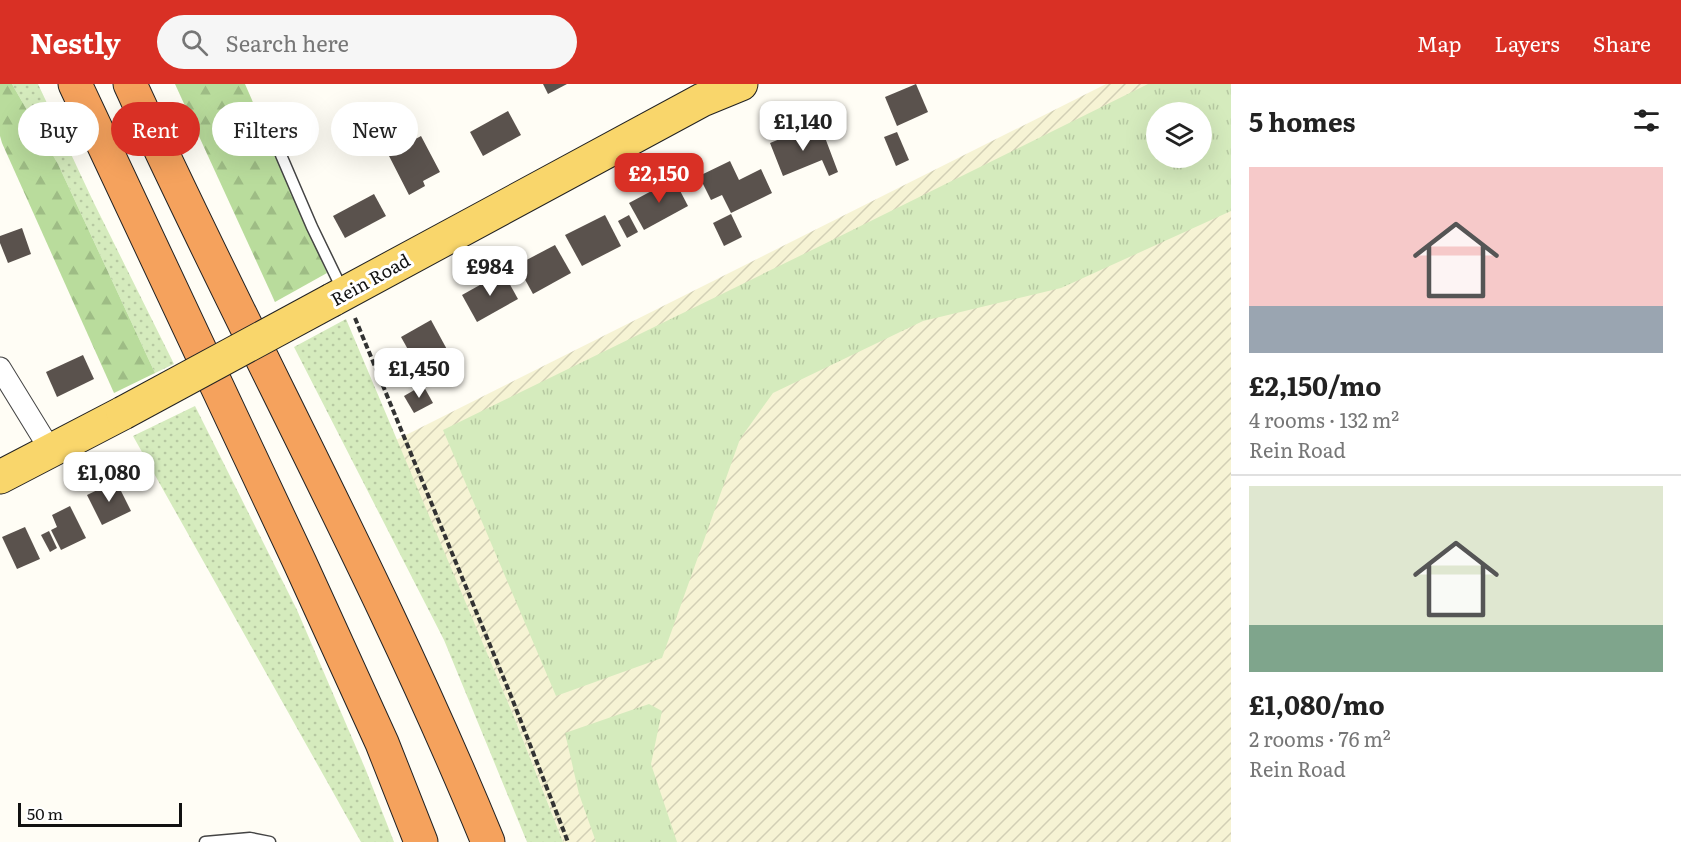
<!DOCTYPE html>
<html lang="en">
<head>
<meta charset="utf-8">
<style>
	body { margin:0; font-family:Literata,serif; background:#f6f6f6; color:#222; height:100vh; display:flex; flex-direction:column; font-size:22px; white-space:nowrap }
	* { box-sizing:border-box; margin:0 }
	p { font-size:20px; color:#767676 }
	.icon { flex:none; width:33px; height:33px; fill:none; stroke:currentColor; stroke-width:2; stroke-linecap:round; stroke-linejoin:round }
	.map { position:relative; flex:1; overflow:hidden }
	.panel { display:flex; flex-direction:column; background:#fff; width:450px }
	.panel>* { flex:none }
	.top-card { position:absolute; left:18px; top:18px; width:570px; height:54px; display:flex; gap:12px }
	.buttons { position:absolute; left:1146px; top:18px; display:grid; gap:12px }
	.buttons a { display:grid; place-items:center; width:66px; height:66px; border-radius:50%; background:#fff; box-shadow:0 6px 24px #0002; font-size:30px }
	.scale { position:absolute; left:18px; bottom:15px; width:164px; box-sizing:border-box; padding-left:6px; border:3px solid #111; border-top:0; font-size:16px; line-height:21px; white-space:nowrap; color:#111; -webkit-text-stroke:4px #fff; paint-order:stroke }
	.price { position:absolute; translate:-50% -51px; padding:0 14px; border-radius:12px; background:#fff; color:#222; font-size:20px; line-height:39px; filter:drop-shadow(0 2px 3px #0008) }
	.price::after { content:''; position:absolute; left:50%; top:36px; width:18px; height:14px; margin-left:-9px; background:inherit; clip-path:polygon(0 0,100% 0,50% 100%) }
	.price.on { background:#d93025; color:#fff }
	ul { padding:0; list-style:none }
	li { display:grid; align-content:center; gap:12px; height:318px; padding:0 18px }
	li+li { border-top:2px solid #e0e0e0 }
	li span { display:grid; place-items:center; height:186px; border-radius:0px; color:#555 }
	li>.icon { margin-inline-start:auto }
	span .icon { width:108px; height:108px; fill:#fffc; stroke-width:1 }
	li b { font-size:26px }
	h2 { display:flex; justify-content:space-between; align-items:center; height:72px; padding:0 18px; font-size:26px }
	.tag { padding:0 21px; border-radius:27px; background:#fff; box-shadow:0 6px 24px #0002; font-size:21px; line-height:54px }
	.tag.on { background:#d93025; color:#fff }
	header { display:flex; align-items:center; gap:36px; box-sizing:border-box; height:84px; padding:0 30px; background:#d93025; color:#fff }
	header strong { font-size:28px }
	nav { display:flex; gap:33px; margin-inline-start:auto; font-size:21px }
	.search { width:420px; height:54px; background:#f6f6f6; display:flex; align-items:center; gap:15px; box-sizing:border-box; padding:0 21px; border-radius:33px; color:#767676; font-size:22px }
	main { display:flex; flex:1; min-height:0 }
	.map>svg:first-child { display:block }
</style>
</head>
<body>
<header>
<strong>Nestly</strong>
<div class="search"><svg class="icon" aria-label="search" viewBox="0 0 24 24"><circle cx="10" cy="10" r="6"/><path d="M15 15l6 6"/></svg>Search here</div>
<nav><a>Map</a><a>Layers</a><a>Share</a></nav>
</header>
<main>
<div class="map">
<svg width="1231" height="758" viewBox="0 0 1231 758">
	<defs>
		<pattern id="farmland-furrows" width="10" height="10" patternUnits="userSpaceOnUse" patternTransform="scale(1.5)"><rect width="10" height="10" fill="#f6f3d4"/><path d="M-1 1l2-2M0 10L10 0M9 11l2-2" fill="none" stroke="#d2cfb5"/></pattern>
		<pattern id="grass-dots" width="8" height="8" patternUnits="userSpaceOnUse" patternTransform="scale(1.5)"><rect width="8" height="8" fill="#d5ebbd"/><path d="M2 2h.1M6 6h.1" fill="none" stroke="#b6c8a1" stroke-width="1.8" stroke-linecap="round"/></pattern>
		<pattern id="forest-firs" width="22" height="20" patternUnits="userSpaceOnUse" patternTransform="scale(1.5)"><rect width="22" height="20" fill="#b9dc9c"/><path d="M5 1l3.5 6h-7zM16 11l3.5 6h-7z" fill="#9ebc85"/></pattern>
		<pattern id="park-tufts" width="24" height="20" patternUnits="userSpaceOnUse" patternTransform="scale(1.5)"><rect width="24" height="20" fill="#d5ebbd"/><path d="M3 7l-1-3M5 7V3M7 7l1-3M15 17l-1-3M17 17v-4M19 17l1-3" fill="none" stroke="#b6c8a1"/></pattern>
	</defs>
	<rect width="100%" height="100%" fill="#fffdf5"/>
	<path fill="url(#farmland-furrows)" fill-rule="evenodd" d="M1106,0H1231V758H563L514,633L396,356ZM1156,28H1202V74H1156Z"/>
	<g fill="url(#grass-dots)">
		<polygon points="12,0 38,0 93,117 174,280 155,289 58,80"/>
		<polygon points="346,235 514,633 563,758 527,758 444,556 294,263"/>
		<polygon points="195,322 297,526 365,684 394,758 361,758 133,352"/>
	</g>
	<g fill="url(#forest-firs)">
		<polygon points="0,0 12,0 58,80 155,289 114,309 2,59 0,52"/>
		<polygon points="175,0 245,0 327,189 275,218"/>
	</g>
	<g fill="url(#park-tufts)" fill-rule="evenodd">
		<path d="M1148,0H1231V127L1061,204L923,237L773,309L740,355L662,574L556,612L443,346L814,165ZM1202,28V74H1156V28Z"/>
		<polygon points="649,620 662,627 651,680 677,758 596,758 579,710 565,649"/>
	</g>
	<g fill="#5a524d">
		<polygon points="543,0 567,0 548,10"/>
		<polygon points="916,0 928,28 897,42 885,13"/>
		<polygon points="508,27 521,51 483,72 470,48"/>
		<polygon points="821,43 838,88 829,92 822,76 783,92 770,59 792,50 794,54"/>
		<polygon points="897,48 909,76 896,82 884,53"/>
		<polygon points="421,52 440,88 423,97 425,102 409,111 388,70"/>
		<polygon points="730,77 739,96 761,85 772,109 731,129 722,111 711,116 699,92"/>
		<polygon points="674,95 688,122 644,146 629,119"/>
		<polygon points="374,110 386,132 345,154 333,132"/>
		<polygon points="731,130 742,153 724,162 713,139"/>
		<polygon points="605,131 621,162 582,182 565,151"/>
		<polygon points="629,131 638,148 627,154 618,137"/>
		<polygon points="22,144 31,170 8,179 0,159 0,152"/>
		<polygon points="555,161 571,189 533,210 517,181"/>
		<polygon points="503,188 518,215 477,238 462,211"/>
		<polygon points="431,236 450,271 420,287 401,253"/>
		<polygon points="83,271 94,295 57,313 46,288"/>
		<polygon points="423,301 433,319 414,329 404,312"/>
		<polygon points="116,397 131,427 102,441 87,411"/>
		<polygon points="70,422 86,454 61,466 51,446 57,443 52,431"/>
		<polygon points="25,443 40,475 17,485 2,453"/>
		<polygon points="49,447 57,464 50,468 41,451"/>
	</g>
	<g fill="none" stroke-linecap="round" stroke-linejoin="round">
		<g stroke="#444" stroke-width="13">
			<g id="service">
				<polyline points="281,71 312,143 343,207"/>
				<polyline points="205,758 250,754 270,758"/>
			</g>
		</g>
		<g stroke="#444" stroke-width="23">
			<polyline id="minor" points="0,284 51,367"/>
		</g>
		<g stroke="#222" stroke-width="35">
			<g id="primary">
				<polyline points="332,216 702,16 741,0"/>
				<polyline points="0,393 123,329"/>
			</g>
		</g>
		<g stroke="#222" stroke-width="35">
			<g id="motorway">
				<polyline points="75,0 300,479 382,659 421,758"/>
				<path d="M130,0C246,254 382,499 488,758"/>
			</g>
		</g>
		<polyline stroke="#333" stroke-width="4" stroke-dasharray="6 3" stroke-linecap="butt" points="355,234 511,612 568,758"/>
		<use href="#service" stroke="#fff" stroke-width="10"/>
		<use href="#minor" stroke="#fff" stroke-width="21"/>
		<use href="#primary" stroke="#f9d66b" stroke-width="33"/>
		<use href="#motorway" stroke="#f5a25d" stroke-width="33"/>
		<g stroke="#222" stroke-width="35" stroke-linecap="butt">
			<polyline id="primary-bridge" points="123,329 332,216"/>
		</g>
		<use href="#primary-bridge" stroke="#f9d66b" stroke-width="33"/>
	</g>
	<g text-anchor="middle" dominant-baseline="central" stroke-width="6" stroke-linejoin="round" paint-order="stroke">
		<g font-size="18" fill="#111" stroke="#fff">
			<text transform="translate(370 195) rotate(-29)">Rein Road</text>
		</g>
	</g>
</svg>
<div class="buttons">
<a><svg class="icon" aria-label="layers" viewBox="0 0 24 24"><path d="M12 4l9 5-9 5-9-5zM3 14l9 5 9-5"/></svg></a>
</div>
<div class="scale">50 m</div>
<b class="price" style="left:803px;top:68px">£1,140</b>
<b class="price on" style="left:659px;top:120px">£2,150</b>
<b class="price" style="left:490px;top:213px">£984</b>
<b class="price" style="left:419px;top:315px">£1,450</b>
<b class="price" style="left:109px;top:419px">£1,080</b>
<div class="top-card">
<a class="tag">Buy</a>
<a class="tag on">Rent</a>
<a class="tag">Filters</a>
<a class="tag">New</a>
</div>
</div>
<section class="panel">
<h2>5 homes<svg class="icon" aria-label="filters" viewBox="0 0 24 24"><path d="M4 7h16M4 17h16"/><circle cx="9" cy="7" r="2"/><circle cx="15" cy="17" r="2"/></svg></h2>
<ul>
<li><span style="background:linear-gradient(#f6c9c9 75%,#9aa5b1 0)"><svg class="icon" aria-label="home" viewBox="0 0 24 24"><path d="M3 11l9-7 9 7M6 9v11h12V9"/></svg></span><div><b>£2,150/mo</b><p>4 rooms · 132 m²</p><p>Rein Road</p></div></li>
<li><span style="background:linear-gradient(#dfe7d0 75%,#7fa58c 0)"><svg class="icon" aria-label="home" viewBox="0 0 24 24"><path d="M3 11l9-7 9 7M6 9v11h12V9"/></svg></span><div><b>£1,080/mo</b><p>2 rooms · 76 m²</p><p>Rein Road</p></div></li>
</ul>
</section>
</main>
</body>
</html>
